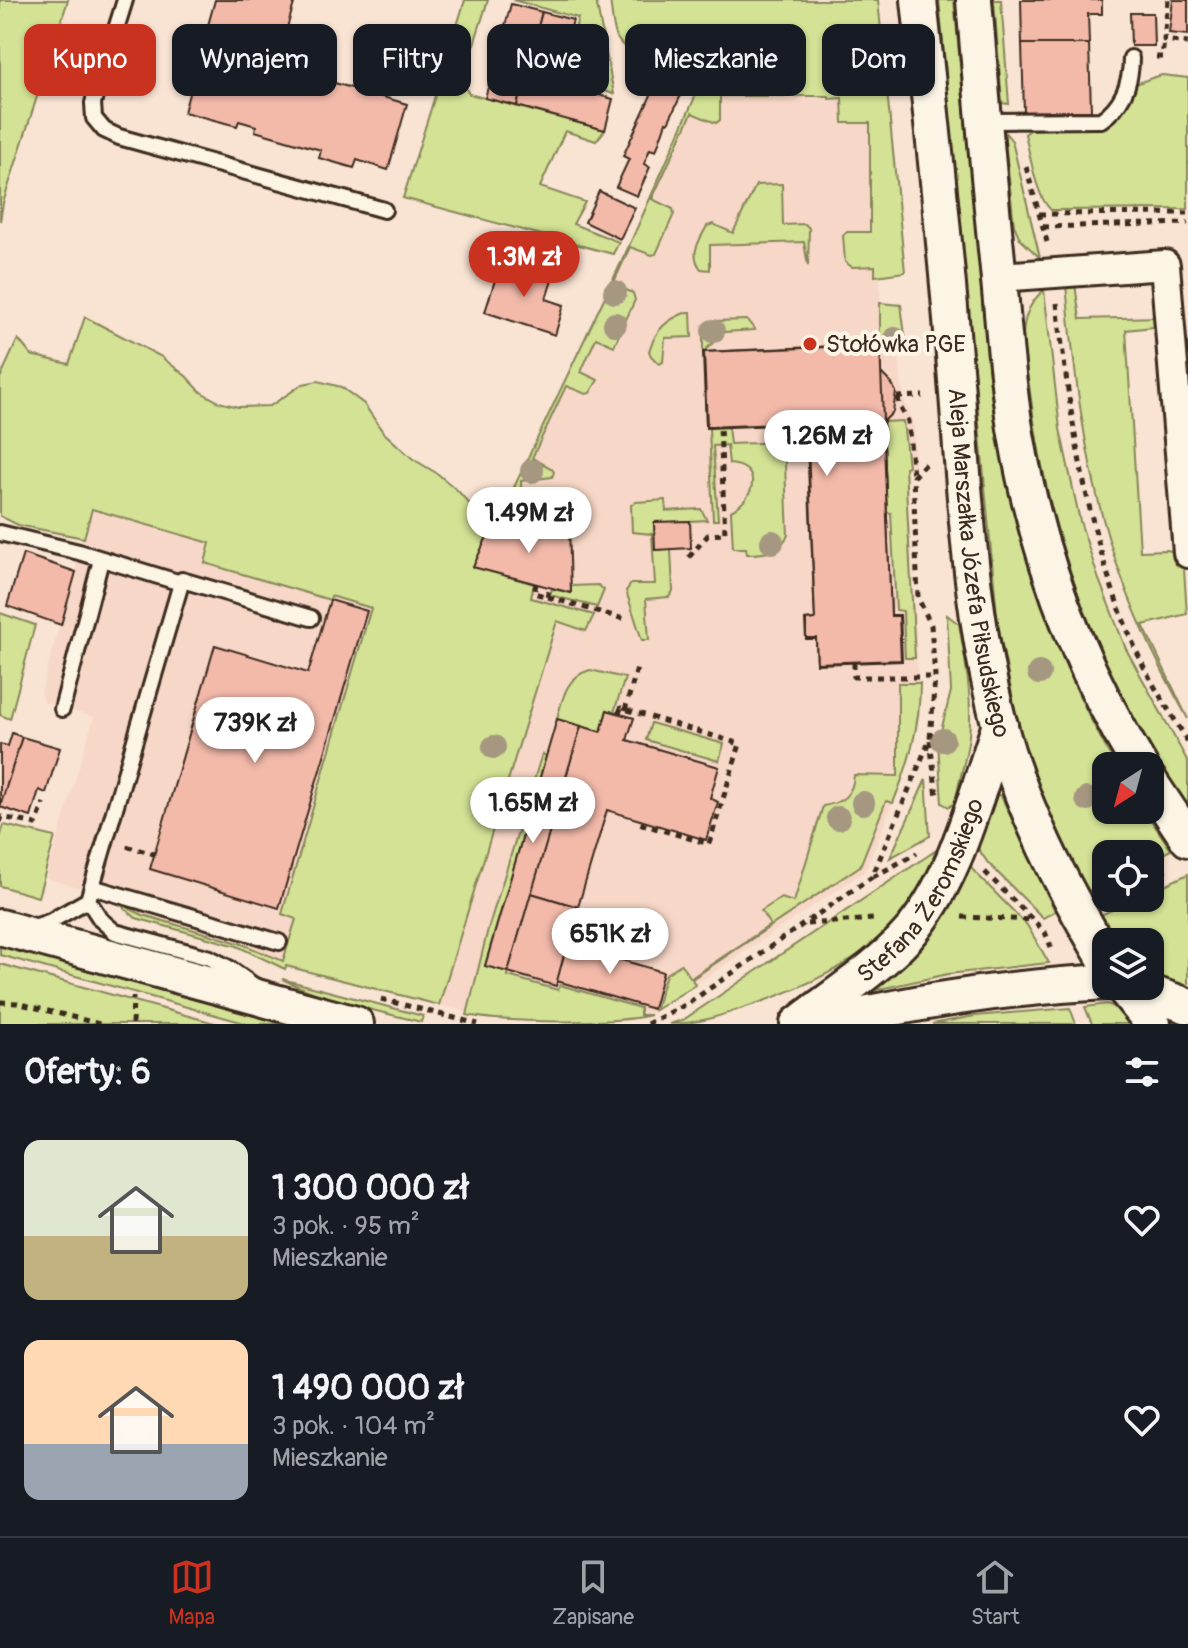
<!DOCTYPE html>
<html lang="pl">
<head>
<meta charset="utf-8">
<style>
	body { margin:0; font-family:Pangolin,sans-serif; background:#20242c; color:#f1f3f6; height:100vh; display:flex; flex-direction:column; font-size:30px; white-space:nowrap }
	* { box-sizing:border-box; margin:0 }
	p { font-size:26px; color:#9ea1a6 }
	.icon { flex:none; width:44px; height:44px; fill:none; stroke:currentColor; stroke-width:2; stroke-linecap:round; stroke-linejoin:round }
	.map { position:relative; height:1024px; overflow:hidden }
	.drawer { display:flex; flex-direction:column; background:#171b24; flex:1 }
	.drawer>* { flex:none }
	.banner { position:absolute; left:24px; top:24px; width:1140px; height:72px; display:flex; gap:16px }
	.needle { width:52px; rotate:216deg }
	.fabs { position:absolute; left:1092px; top:752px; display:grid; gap:16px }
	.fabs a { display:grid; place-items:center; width:72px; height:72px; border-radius:16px; background:#171b24; box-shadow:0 2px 6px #0004; font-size:40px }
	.price { position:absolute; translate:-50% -68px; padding:0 18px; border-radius:28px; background:#fff; color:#222; font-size:26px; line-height:52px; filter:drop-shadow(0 2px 4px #0008) }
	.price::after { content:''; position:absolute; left:50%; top:48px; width:24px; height:18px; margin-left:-12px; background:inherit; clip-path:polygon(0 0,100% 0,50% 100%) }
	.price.active { background:#c8321e; color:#fff }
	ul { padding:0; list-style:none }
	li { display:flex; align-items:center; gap:24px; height:200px; padding:0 24px }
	li span { display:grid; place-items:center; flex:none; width:224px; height:160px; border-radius:16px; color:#555 }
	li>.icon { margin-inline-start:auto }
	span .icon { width:96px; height:96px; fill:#fffc; stroke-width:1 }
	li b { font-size:34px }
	h2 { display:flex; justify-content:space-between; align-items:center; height:96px; padding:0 24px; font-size:34px }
	.pill { padding:0 28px; border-radius:16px; background:#171b24; box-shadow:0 2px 6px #0004; font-size:28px; line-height:72px }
	.pill.active { background:#c8321e; color:#fff }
	.dock { display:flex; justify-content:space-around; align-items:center; height:112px; border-top:2px solid #363941; background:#171b24; font-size:22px; color:#9ea1a6 }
	.dock a { display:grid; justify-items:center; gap:4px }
	.dock .active { color:#c8321e }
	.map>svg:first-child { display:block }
</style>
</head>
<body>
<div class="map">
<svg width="1188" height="1024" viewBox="0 0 1188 1024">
	<rect width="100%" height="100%" fill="#f9e3d3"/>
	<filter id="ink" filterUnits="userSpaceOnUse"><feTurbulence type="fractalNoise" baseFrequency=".0125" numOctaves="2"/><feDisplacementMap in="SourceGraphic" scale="16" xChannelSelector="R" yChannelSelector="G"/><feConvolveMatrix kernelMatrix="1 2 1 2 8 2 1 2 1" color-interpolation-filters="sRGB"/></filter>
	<g filter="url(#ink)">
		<polygon fill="#f7d7c7" points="699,87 817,90 880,104 880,344 898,345 903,399 910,414 914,428 915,468 907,468 920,714 908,766 865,871 650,1015 468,1012 286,965 242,944 143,915 130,909 122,900 46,878 94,717 44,702 41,692 97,492 491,528 498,521 629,246"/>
		<g fill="#d3e295" stroke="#87865a" stroke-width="2">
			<polygon points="0,0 68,0 3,203 0,221"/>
			<polygon points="465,0 488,0 462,82 469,94 605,130 596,141 565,131 540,187 585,202 573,224 619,242 613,254 403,198"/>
			<polygon points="513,0 596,0 614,94 562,78 578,18"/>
			<path d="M610,0H878L905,272L875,276V266L852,267L845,262L843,235L847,232H870V123H843L842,98L829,99V96H720V120L716,123L692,113L652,199L673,209L674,214L656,254L652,255L630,247L613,284L633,293L635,300L614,346L596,338L581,372L598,380L590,393L586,394L566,386L532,458L551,468L554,472L552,477L521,481L522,519L498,521L629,246L699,88C678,76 628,58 617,38C612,27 612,12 610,0Z"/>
			<path d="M939,0H954L991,396C1011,530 1049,649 1116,766H1106V810H1144L1171,850L1150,860V854H1106V883L1087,892L1025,760L998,625Z"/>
			<polygon points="994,0 1001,0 1009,104 1002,103"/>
			<path d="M1162,75L1188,78V209L1051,210C1036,197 1030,154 1025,134L1030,130L1103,127L1100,111C1119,91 1136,82 1162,75Z"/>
			<polygon points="1004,131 1012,141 1040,258 1020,239 1014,225"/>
			<path d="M782,184L783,225L805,224L809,228L808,266L804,242L710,245V270L701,269C689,254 699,241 707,226L713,224L733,233L756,185Z"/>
			<path d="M1075,284L1080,319L1160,317L1153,327L1126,330L1140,551L1167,550L1183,554L1187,614L1143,625L1188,719C1156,662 1128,603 1109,540C1084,457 1074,371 1066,285Z"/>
			<path d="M1044,290L1060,429L1080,521L1098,577L1126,649L1188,762V807C1102,678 1049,547 1030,392C1025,355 1012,317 1044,290Z"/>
			<polygon points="880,303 901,305 905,335 898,345 880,344"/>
			<path d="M687,312H691L692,337L665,338L663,362L659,364L651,356L649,351C656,329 666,320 687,312Z"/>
			<polygon points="85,317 160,356 186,376 201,392 219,402 238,407 270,406 303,384 318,381 341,387 364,404 383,432 413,459 438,474 458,491 491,528 474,567 534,584 531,598 594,615 586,631 557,621 439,1005 286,966 285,969 237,946 136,918 123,907 122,900 130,909 143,915 242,944 283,961 296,919 282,914 371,608 331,596 330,600 205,563 210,543 92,509 84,538 18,525 0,516 0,378 18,339 31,355 69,364"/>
			<polygon points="747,320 755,330 725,332 703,352 703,329 713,321"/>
			<polygon points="903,421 908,466 905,467 915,658 905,658 903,611 896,610 891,513 887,512 883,422"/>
			<path d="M728,427L730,444L784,442L788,535C779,553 765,554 747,554L746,548H733L731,511C757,497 762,466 729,464L727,445L713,446L718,520H713L709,428Z"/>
			<polygon points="665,500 666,511 701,509 707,520 654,523 655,550 671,549 673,591 669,597 646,599 649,640 642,640 626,591 631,584 655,584 652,534 632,532 631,505 636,502"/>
			<polygon points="598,585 604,590 597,607 550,595 552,589 571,593 571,586"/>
			<polygon points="0,613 35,625 10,719 0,715"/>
			<path d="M947,615L959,624C965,660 973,699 969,736C966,759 959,781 955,803L949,807L942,803L938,743L951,691Z"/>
			<path d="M590,670L625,678L614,712L607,710L601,732L557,719C563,697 566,677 590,670Z"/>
			<path d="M898,683H920C920,726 909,764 893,803L886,801L860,866L692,979L695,985L655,1010L666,974L681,964L691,978L770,925L761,911L781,898L794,902L823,806C842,803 853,795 854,775L898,776Z"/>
			<polygon points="651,723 724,744 719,761 646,740"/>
			<path d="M542,754L546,756L485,965L508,972V976L558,990L560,985L640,1008V1015H650C621,1024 503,1023 467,1015L488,929Z"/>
			<polygon points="926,779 930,836 890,858"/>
			<polygon points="994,793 1001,796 1055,911 1043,918 988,863 975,844"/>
			<polygon points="4,825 55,837 38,897 0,886 0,838"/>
			<path d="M938,849C928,871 919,896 903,914C863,962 804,988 746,1007C720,1016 697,1024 669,1024L683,1020Z"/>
			<polygon points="968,865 1027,925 1049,963 948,974 871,991 919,948 937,926"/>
			<polygon points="1188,874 1188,987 1150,975 1150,942 1116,942 1101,915 1137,898 1150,898 1150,892"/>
			<polygon points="0,946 283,1024 248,1024 0,955"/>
			<polygon points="0,964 218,1024 0,1024"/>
			<path d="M282,979L423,1016L421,1022C374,1010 326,1001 282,979Z"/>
			<polygon points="1107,1004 1115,1007 1129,1024 1092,1024 1085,1007"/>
			<polygon points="1070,1008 1076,1024 932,1024 975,1016"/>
		</g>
		<g fill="#f3baaa" stroke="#3b2a1e" stroke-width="2">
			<polygon points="215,0 295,0 276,66 407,104 388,170 357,160 354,168 319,158 321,150 255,131 256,126 239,121 237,126 184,112"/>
			<polygon points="1021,0 1102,0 1102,14 1088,14 1089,44 1022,44"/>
			<polygon points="1173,0 1188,0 1188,35 1169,33"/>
			<polygon points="511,4 542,12 517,106 485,98"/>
			<polygon points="542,12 573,20 556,83 525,75"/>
			<polygon points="1130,13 1153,13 1154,46 1131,46"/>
			<polygon points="1022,44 1089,44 1091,111 1024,112"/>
			<polygon points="525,75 613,99 605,130 517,106"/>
			<polygon points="656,84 681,95 668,123 666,122 656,151 650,149 644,164 650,167 637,196 616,187 629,159 623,156"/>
			<polygon points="599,191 635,208 620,239 585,222"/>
			<polygon points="501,261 553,277 546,299 564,305 555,335 485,312"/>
			<polygon points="880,344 881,373 892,384 896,392 893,412 883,422 891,615 900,615 902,661 817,664 816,639 806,639 805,620 815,619 806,424 706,428 703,352"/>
			<polygon points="880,345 891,616 899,616 901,660 817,663 816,638 806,638 806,620 815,619 807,423 707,427 704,352"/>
			<polygon points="690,521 691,548 655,550 654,522"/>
			<polygon points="569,525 571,593 473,567 491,528"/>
			<polygon points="23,554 76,572 61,625 7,606"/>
			<polygon points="330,600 367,611 279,908 150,869 215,645 308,673"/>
			<polygon points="607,710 634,718 627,740 719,767 710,798 718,802 706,840 607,810 578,907 531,893 581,726 601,732"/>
			<polygon points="557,719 581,726 508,972 485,966"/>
			<polygon points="12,733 22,737 0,808 0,744 8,746"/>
			<polygon points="22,737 60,748 46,793 39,790 31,817 0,807"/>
			<polygon points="531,893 578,907 556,986 508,972"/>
			<polygon points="567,944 663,972 653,1009 557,981"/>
		</g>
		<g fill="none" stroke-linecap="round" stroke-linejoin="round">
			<g stroke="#3b2a1e" stroke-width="20">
				<g id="service">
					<polyline points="125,0 93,103 94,118 104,130 119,137 384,210"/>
					<path d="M984,121L1101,120C1123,105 1131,83 1131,58"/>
					<polyline points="0,533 79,552 181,583"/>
					<polyline points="62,709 101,560"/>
					<polyline points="92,887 279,942"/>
					<polyline points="88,900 101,920 115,932 210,958 229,968 253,985"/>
					<polyline points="31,928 49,922 88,900 182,580 311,618"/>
				</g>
			</g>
			<g stroke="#3b2a1e" stroke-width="34">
				<polyline id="minor" points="999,277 1165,265 1188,553"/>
			</g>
			<g stroke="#3b2a1e" stroke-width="40">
				<g id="tertiary">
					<path id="s1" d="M919,0C931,115 944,229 953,344C964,470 967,600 999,723C1021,807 1062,886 1106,960"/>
					<path d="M974,0C981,87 988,173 997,259C1003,317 1006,376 1016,434C1036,552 1078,664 1140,766"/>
					<polyline points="1150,782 1188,839"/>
					<polyline points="0,927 356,1024"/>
					<polyline points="1122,986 1153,1024"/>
					<polyline points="1131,986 1188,1006"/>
					<path id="s2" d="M798,1024C831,998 879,967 907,936C956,882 976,793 1000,725"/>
					<path d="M821,1024C915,1001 1009,987 1106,982"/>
				</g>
			</g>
			<g stroke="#3b2a1e" stroke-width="5" stroke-dasharray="6 6" stroke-linecap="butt">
				<polyline points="1168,0 1164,40 1188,43"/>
				<polyline points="1156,57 1162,57 1164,40"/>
				<polyline points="1026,167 1047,242"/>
				<polyline points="1039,214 1188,213"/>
				<polyline points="1043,227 1188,223"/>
				<path d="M1057,303C1071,426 1089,550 1142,663C1155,690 1173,716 1188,742"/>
				<polyline points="897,397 923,396"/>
				<polyline points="898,397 899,405 908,421 913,476"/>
				<polyline points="689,557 708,535 725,534 720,427"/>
				<polyline points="536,584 534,593 624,619"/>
				<polyline points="547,597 550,587"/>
				<polyline points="854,663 854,677 935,677"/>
				<polyline points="625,710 638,665"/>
				<polyline points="619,713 621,708 740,744 709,844 638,823 639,820"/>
				<polyline points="930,740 937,797"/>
				<polyline points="0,822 2,817 36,824 44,803"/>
				<polyline points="129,849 129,847 154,854"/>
				<polyline points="985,872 1045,932 1053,952"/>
				<polyline points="873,877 917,853"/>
				<polyline points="1150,878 1170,867"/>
				<polyline points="962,917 1033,920"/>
				<polyline points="807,924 873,919"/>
				<polyline points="381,999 478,1024"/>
				<polyline points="0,1002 17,1003 100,1024"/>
				<polyline points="132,1024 133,997"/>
				<polyline points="647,1024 687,1004 872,877 930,739 935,677 931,625 918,598 913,477 926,463"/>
			</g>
			<use href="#service" stroke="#fcf5e5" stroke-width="14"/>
			<use href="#minor" stroke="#fcf5e5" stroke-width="28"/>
			<use href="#tertiary" stroke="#fcf5e5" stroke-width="34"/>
		</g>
		<g fill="#a59780">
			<circle cx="615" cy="292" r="12"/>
			<circle cx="615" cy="324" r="12"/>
			<circle cx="713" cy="331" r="12"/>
			<circle cx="895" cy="339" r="12"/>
			<circle cx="532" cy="471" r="12"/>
			<circle cx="772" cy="542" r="12"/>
			<circle cx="1039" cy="673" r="12"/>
			<circle cx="943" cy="740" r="12"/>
			<circle cx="494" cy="747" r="12"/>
			<circle cx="1087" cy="799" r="12"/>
			<circle cx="863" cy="803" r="12"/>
			<circle cx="838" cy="818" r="12"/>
		</g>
	</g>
	<circle fill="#c8321e" stroke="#fcf5e5" stroke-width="3" cx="810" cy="344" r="8"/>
	<g text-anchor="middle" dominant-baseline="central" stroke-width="8" stroke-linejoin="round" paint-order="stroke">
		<g font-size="24" fill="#3b2a1e" stroke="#fcf5e5" text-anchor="start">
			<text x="826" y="344">Stołówka PGE</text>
		</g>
		<g font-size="24" fill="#3b2a1e" stroke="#fcf5e5">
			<text stroke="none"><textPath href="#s1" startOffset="566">Aleja Marszałka Józefa Piłsudskiego</textPath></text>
			<text stroke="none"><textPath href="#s2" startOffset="186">Stefana Żeromskiego</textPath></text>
		</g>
	</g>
</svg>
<div class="fabs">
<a><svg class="needle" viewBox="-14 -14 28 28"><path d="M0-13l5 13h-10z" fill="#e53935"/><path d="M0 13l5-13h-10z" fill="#9ea1a6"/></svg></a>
<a><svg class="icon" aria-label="locate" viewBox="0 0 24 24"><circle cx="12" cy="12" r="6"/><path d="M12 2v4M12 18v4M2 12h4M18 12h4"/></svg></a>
<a><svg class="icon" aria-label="layers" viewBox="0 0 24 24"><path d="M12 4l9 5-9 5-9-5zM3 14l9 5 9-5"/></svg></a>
</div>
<b class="price active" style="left:524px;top:299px">1.3M zł</b>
<b class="price" style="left:827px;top:478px">1.26M zł</b>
<b class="price" style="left:529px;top:555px">1.49M zł</b>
<b class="price" style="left:255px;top:765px">739K zł</b>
<b class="price" style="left:533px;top:845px">1.65M zł</b>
<b class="price" style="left:610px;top:976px">651K zł</b>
<div class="banner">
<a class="pill active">Kupno</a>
<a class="pill">Wynajem</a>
<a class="pill">Filtry</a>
<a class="pill">Nowe</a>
<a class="pill">Mieszkanie</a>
<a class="pill">Dom</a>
</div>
</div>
<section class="drawer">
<h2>Oferty: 6<svg class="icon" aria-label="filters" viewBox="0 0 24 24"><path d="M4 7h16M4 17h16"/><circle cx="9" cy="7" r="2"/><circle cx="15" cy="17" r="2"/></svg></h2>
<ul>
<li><span style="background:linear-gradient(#dfe7d0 60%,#c2b280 0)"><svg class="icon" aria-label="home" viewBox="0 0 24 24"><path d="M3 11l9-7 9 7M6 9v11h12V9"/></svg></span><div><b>1 300 000 zł</b><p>3 pok. · 95 m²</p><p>Mieszkanie</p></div><svg class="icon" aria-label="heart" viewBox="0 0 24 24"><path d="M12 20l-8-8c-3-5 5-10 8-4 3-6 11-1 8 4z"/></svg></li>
<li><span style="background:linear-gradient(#ffd9b3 65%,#9aa5b1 0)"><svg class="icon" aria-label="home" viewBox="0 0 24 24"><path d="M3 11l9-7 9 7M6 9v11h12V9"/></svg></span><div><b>1 490 000 zł</b><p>3 pok. · 104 m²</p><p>Mieszkanie</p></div><svg class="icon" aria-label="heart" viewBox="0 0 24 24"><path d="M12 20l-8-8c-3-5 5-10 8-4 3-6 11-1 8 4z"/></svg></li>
</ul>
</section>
<nav class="dock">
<a class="active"><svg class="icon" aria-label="map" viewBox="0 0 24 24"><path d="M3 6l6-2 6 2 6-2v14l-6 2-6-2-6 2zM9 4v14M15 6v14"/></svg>Mapa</a>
<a><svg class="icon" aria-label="saved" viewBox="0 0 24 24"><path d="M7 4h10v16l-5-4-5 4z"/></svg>Zapisane</a>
<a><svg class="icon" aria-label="home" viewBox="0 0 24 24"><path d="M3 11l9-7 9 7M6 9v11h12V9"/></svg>Start</a>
</nav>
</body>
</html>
